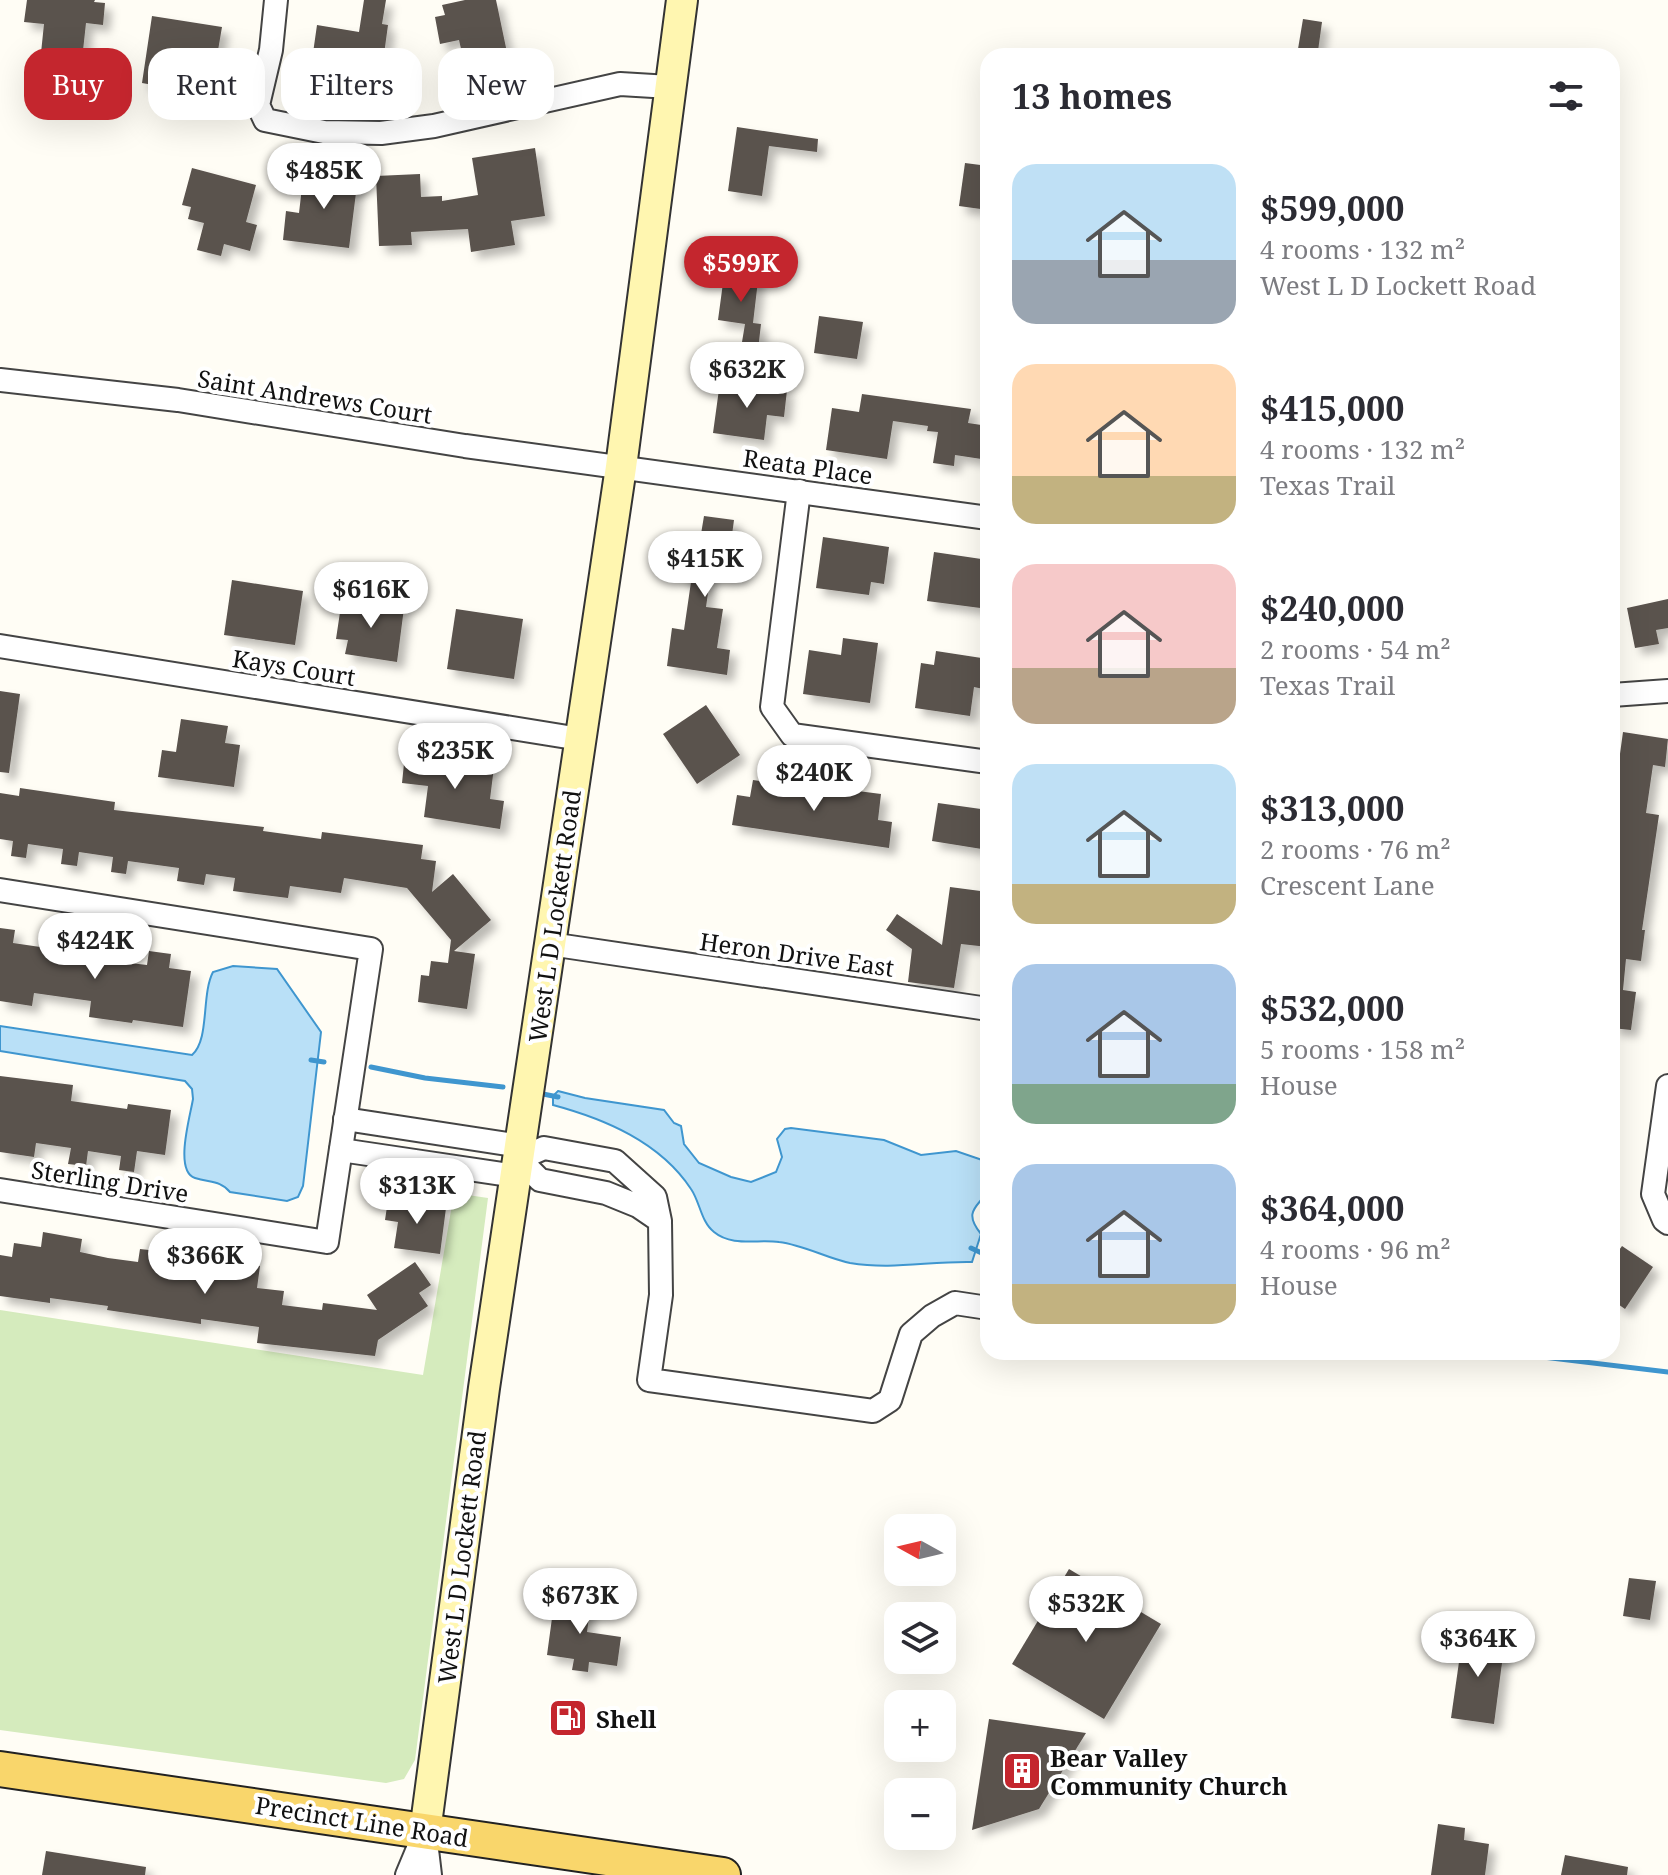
<!DOCTYPE html>
<html lang="en">
<head>
<meta charset="utf-8">
<style>
	body { margin:0; font-family:"Noto Serif",serif; background:#f7f7f7; color:#2b2b33; height:100vh; display:flex; flex-direction:column; font-size:30px; white-space:nowrap }
	* { box-sizing:border-box; margin:0 }
	p { font-size:26px; color:#7c7c81 }
	.icon { flex:none; width:44px; height:44px; fill:none; stroke:currentColor; stroke-width:2; stroke-linecap:round; stroke-linejoin:round }
	.map { position:relative; flex:1; overflow:hidden }
	.panel { position:absolute; left:980px; top:48px; width:640px; height:1312px; display:flex; flex-direction:column; background:#fff; border-radius:24px; box-shadow:0 8px 32px #0002 }
	.panel>* { flex:none }
	.top-card { position:absolute; left:24px; top:48px; width:760px; height:72px; display:flex; gap:16px }
	.needle { width:52px; rotate:278deg }
	.controls { position:absolute; left:884px; top:1514px; display:grid; gap:16px }
	.controls a { display:grid; place-items:center; width:72px; height:72px; border-radius:16px; background:#fff; box-shadow:0 8px 32px #0002; font-size:40px }
	.price { position:absolute; translate:-50% -68px; padding:0 18px; border-radius:28px; background:#fff; color:#222; font-size:26px; line-height:52px; filter:drop-shadow(0 2px 4px #0008) }
	.price::after { content:''; position:absolute; left:50%; top:48px; width:24px; height:18px; margin-left:-12px; background:inherit; clip-path:polygon(0 0,100% 0,50% 100%) }
	.price.on { background:#c4262e; color:#fff }
	ul { padding:0; list-style:none }
	li { display:flex; align-items:center; gap:24px; height:200px; padding:0 32px }
	li span { display:grid; place-items:center; flex:none; width:224px; height:160px; border-radius:24px; color:#555 }
	li>.icon { margin-inline-start:auto }
	span .icon { width:96px; height:96px; fill:#fffc; stroke-width:1 }
	li b { font-size:34px }
	h2 { display:flex; justify-content:space-between; align-items:center; height:96px; padding:0 32px; font-size:34px }
	.pill { padding:0 28px; border-radius:24px; background:#fff; box-shadow:0 8px 32px #0002; font-size:28px; line-height:72px }
	.pill.on { background:#c4262e; color:#fff }
	.map>svg:first-child { display:block }
</style>
</head>
<body>
<div class="map">
<svg width="1668" height="1875" viewBox="0 0 1668 1875">
	<defs>
		<filter id="shadow"><feDropShadow dx="7" dy="7" stdDeviation="4" flood-color="#0004"/></filter>
	</defs>
	<rect width="100%" height="100%" fill="#fffdf5"/>
	<polygon fill="#d5ebbd" points="454,1193 488,1198 415,1760 404,1779 386,1783 0,1730 0,1310 423,1375"/>
	<g fill="#b9e0f7" stroke="#3f96cf" stroke-width="2">
		<path d="M233,966L277,969L321,1032L303,1186L298,1197L287,1201L230,1192C220,1180 210,1183 195,1178C174,1171 190,1117 193,1099L192,1089L185,1081L0,1051V1026L192,1055C210,1039 201,995 213,972Z"/>
		<path d="M558,1091L585,1098L664,1110L674,1123L681,1126L684,1144L699,1163L731,1177L751,1182L776,1172L782,1157L777,1139L785,1129L791,1128L884,1140L921,1155L956,1151L988,1162C988,1170 990,1181 988,1188C983,1206 960,1208 981,1234L972,1262C929,1261 893,1270 850,1263C826,1258 804,1245 779,1242C758,1239 732,1247 714,1232C701,1222 700,1202 691,1189C660,1142 605,1119 553,1105V1096Z"/>
	</g>
	<g fill="none" stroke-linecap="round" stroke-linejoin="round">
		<g stroke="#3f96cf" stroke-width="5">
			<polyline points="311,1060 324,1062"/>
			<polyline points="371,1067 425,1078 503,1087"/>
			<polyline points="543,1094 558,1097"/>
			<polyline points="971,1248 988,1256"/>
			<polyline points="1500,1352 1668,1372"/>
		</g>
	</g>
	<g fill="#5a524d" filter="url(#shadow)">
		<polygon points="27,0 95,0 94,2 105,3 103,25 86,23 79,87 38,82 44,24 24,22"/>
		<polygon points="364,0 386,0 382,24 388,25 379,91 309,81 317,25 359,32"/>
		<polygon points="465,0 496,0 509,62 466,71 459,40 440,44 435,17 445,15 442,5"/>
		<polygon points="152,16 222,27 215,68 180,62 176,89 142,83"/>
		<polygon points="1303,19 1322,22 1318,51 1298,49"/>
		<polygon points="737,127 818,139 817,152 769,146 762,196 728,191"/>
		<polygon points="535,148 545,216 511,221 515,245 471,252 468,229 411,232 412,245 379,246 376,176 420,174 421,197 442,196 442,201 478,195 472,158"/>
		<polygon points="965,163 988,166 988,210 959,206"/>
		<polygon points="192,168 256,185 246,222 257,225 250,251 224,244 221,256 197,250 204,223 188,219 191,207 182,205"/>
		<polygon points="304,170 358,177 349,248 283,240 286,211 299,213"/>
		<polygon points="725,268 759,272 753,323 761,324 758,350 741,348 745,324 718,320"/>
		<polygon points="819,316 863,322 857,359 814,353"/>
		<polygon points="720,382 787,390 784,417 767,415 764,440 713,433"/>
		<polygon points="862,394 971,409 968,423 988,426 988,460 955,455 954,466 933,463 938,432 927,431 928,426 893,421 887,459 826,450 832,408 859,412"/>
		<polygon points="704,516 734,520 730,550 743,551 739,576 711,572 706,607 723,609 717,648 730,650 727,675 667,666 672,628 684,630 691,582 681,580 687,538 700,540"/>
		<polygon points="823,537 889,547 884,584 871,582 869,595 816,588"/>
		<polygon points="934,552 988,560 988,609 927,601"/>
		<polygon points="232,580 303,591 295,645 224,635"/>
		<polygon points="342,599 404,608 397,662 345,654 348,640 336,639"/>
		<polygon points="1668,599 1668,628 1656,630 1659,644 1635,648 1627,608"/>
		<polygon points="456,609 523,619 514,679 447,669"/>
		<polygon points="843,638 878,643 870,703 803,694 809,650 841,655"/>
		<polygon points="936,651 988,659 988,690 974,687 970,716 915,708 921,663 934,665"/>
		<polygon points="0,691 20,694 9,773 0,772"/>
		<polygon points="706,705 740,755 697,784 663,734"/>
		<polygon points="181,719 228,726 225,743 240,745 234,787 158,777 162,750 176,752"/>
		<polygon points="1623,732 1668,739 1665,767 1653,765 1646,813 1659,815 1642,930 1645,930 1641,961 1626,959 1623,990 1636,992 1631,1030 1612,1028 1612,790 1615,790"/>
		<polygon points="405,754 494,767 490,799 504,801 500,829 424,817 428,786 402,783"/>
		<polygon points="753,780 827,791 827,787 881,794 878,820 892,822 889,848 732,825 737,795 750,797"/>
		<polygon points="20,788 115,802 114,810 264,827 263,831 321,839 322,832 423,845 421,859 436,861 432,892 453,874 491,920 454,951 475,954 467,1009 418,1002 421,975 429,976 431,961 448,963 451,940 407,888 344,878 341,893 290,886 288,898 233,891 235,878 206,874 204,885 177,881 179,868 128,861 126,874 111,872 113,857 79,852 77,866 61,864 63,849 28,844 26,858 11,856 13,841 0,839 0,793 19,796"/>
		<polygon points="938,803 988,810 988,850 932,841"/>
		<polygon points="950,887 988,892 988,947 961,944 954,988 908,982 912,949 886,930 897,914 942,945"/>
		<polygon points="0,928 15,930 13,943 47,948 48,935 64,937 62,952 97,957 99,944 116,946 113,961 147,965 149,951 171,954 169,968 191,971 183,1027 133,1020 132,1023 89,1017 91,1001 34,993 32,1006 0,1001"/>
		<polygon points="0,1076 73,1085 71,1101 127,1109 128,1104 171,1110 165,1155 137,1151 134,1172 119,1170 121,1156 88,1151 86,1166 68,1164 71,1148 36,1143 34,1157 0,1152"/>
		<polygon points="388,1200 446,1208 440,1254 394,1248 398,1222 385,1220"/>
		<polygon points="43,1232 82,1239 80,1252 108,1258 138,1262 140,1249 167,1252 182,1255 180,1269 239,1278 241,1264 260,1266 257,1288 284,1291 282,1305 322,1310 323,1303 377,1310 367,1295 415,1262 431,1285 419,1293 428,1306 378,1340 375,1356 257,1343 259,1327 201,1319 201,1324 107,1310 108,1306 50,1298 50,1303 0,1296 0,1255 12,1257 14,1243 41,1247"/>
		<polygon points="1622,1246 1653,1267 1625,1309 1612,1300 1612,1260"/>
		<polygon points="1069,1569 1161,1624 1104,1719 1012,1664"/>
		<polygon points="1629,1578 1656,1581 1650,1620 1623,1616"/>
		<polygon points="555,1596 591,1602 587,1632 621,1637 617,1666 589,1662 588,1672 572,1670 574,1659 547,1655"/>
		<polygon points="1463,1634 1505,1640 1494,1724 1451,1718"/>
		<polygon points="989,1719 1086,1733 1039,1809 972,1830"/>
		<polygon points="1438,1824 1465,1828 1464,1840 1489,1844 1485,1875 1431,1875"/>
		<polygon points="46,1851 146,1867 145,1875 42,1875"/>
		<polygon points="1565,1855 1628,1867 1627,1875 1561,1875"/>
	</g>
	<g fill="none" stroke-linecap="round" stroke-linejoin="round">
		<g stroke="#444" stroke-width="26">
			<g id="minor">
				<polyline points="276,0 271,50 258,105 265,120 324,132 381,133 434,126 620,84 670,87"/>
				<polyline points="0,380 178,400 465,446 988,518"/>
				<polyline points="799,491 772,707 792,735 988,762"/>
				<polyline points="0,646 580,739"/>
				<polyline points="1612,695 1668,691"/>
				<polyline points="0,890 371,949 327,1242 0,1190"/>
				<polyline points="550,944 988,1009"/>
				<polyline points="1668,1086 1653,1194 1664,1220 1668,1223"/>
				<polyline points="345,1119 521,1146"/>
				<polyline points="341,1150 516,1176"/>
				<polyline points="660,1221 638,1206 606,1193 540,1180 519,1159 544,1148 615,1161 655,1197 660,1221 661,1295 649,1380 873,1411 890,1400 911,1334 932,1316 955,1303 988,1308"/>
				<polyline points="425,1833 430,1875"/>
				<polyline points="407,1875 425,1832"/>
			</g>
		</g>
		<g stroke="#333" stroke-width="34">
			<polyline id="secondary" points="425,1832 484,1388 621,467 682,0"/>
		</g>
		<g stroke="#222" stroke-width="38">
			<polyline id="primary" points="0,1769 723,1875"/>
		</g>
		<use href="#minor" stroke="#fff" stroke-width="22"/>
		<use href="#secondary" stroke="#fff6b0" stroke-width="30"/>
		<use href="#primary" stroke="#f9d66b" stroke-width="34"/>
	</g>
	<defs>
		<g id="fuel-square" transform="scale(2)"><rect x="-9" y="-9" width="18" height="18" rx="4" fill="#c4262e" stroke="#fff"/><path d="M-5.5-6h7V0h2V4h1.3V-2.5L3-4.5l.8-.8L6-3V5H2.5V1h-1V6h-7ZM-4.2-4.7v3.2H.2V-4.7Z" fill="#fff"/></g>
		<g id="building-square" transform="scale(2)"><rect x="-9" y="-9" width="18" height="18" rx="4" fill="#c4262e" stroke="#fff"/><path d="M-4-6H4V6H1V3H-1V6H-4ZM-2.5-4.3h1.7v1.8h-1.7ZM.8-4.3h1.7v1.8H.8ZM-2.5-1h1.7V.8h-1.7ZM.8-1h1.7V.8H.8Z" fill="#fff"/></g>
	</defs>
	<g fill-rule="evenodd">
		<use href="#fuel-square" x="568" y="1718"/>
		<use href="#building-square" x="1022" y="1771"/>
	</g>
	<g text-anchor="middle" dominant-baseline="central" stroke-width="8" stroke-linejoin="round" paint-order="stroke">
		<g font-size="24" fill="#111" stroke="#fff">
			<text transform="translate(315 396) rotate(9)">Saint Andrews Court</text>
			<text transform="translate(808 466) rotate(8)">Reata Place</text>
			<text transform="translate(294 667) rotate(9)">Kays Court</text>
			<text transform="translate(554 916) rotate(-82)">West L D Lockett Road</text>
			<text transform="translate(797 954) rotate(8)">Heron Drive East</text>
			<text transform="translate(110 1181) rotate(9)">Sterling Drive</text>
			<text transform="translate(461 1557) rotate(-83)">West L D Lockett Road</text>
			<text transform="translate(362 1821) rotate(9)">Precinct Line Road</text>
		</g>
		<g font-size="24" font-weight="bold" fill="#111" stroke="#fff" text-anchor="start">
			<text x="596" y="1718">Shell</text>
			<text x="1050" y="1757">Bear Valley<tspan x="1050" dy="28">Community Church</tspan></text>
		</g>
	</g>
</svg>
<div class="controls">
<a><svg class="needle" viewBox="-14 -14 28 28"><path d="M0-13l5 13h-10z" fill="#e53935"/><path d="M0 13l5-13h-10z" fill="#7c7c81"/></svg></a>
<a><svg class="icon" aria-label="layers" viewBox="0 0 24 24"><path d="M12 4l9 5-9 5-9-5zM3 14l9 5 9-5"/></svg></a>
<a>+</a>
<a>−</a>
</div>
<b class="price" style="left:324px;top:211px">$485K</b>
<b class="price on" style="left:741px;top:304px">$599K</b>
<b class="price" style="left:747px;top:410px">$632K</b>
<b class="price" style="left:705px;top:599px">$415K</b>
<b class="price" style="left:371px;top:630px">$616K</b>
<b class="price" style="left:455px;top:791px">$235K</b>
<b class="price" style="left:814px;top:813px">$240K</b>
<b class="price" style="left:95px;top:981px">$424K</b>
<b class="price" style="left:417px;top:1226px">$313K</b>
<b class="price" style="left:205px;top:1296px">$366K</b>
<b class="price" style="left:580px;top:1636px">$673K</b>
<b class="price" style="left:1086px;top:1644px">$532K</b>
<b class="price" style="left:1478px;top:1679px">$364K</b>
<div class="top-card">
<a class="pill on">Buy</a>
<a class="pill">Rent</a>
<a class="pill">Filters</a>
<a class="pill">New</a>
</div>
<section class="panel">
<h2>13 homes<svg class="icon" aria-label="filters" viewBox="0 0 24 24"><path d="M4 7h16M4 17h16"/><circle cx="9" cy="7" r="2"/><circle cx="15" cy="17" r="2"/></svg></h2>
<ul>
<li><span style="background:linear-gradient(#bfe0f5 60%,#9aa5b1 0)"><svg class="icon" aria-label="home" viewBox="0 0 24 24"><path d="M3 11l9-7 9 7M6 9v11h12V9"/></svg></span><div><b>$599,000</b><p>4 rooms · 132 m²</p><p>West L D Lockett Road</p></div></li>
<li><span style="background:linear-gradient(#ffd9b3 70%,#c2b280 0)"><svg class="icon" aria-label="home" viewBox="0 0 24 24"><path d="M3 11l9-7 9 7M6 9v11h12V9"/></svg></span><div><b>$415,000</b><p>4 rooms · 132 m²</p><p>Texas Trail</p></div></li>
<li><span style="background:linear-gradient(#f6c9c9 65%,#b9a48a 0)"><svg class="icon" aria-label="home" viewBox="0 0 24 24"><path d="M3 11l9-7 9 7M6 9v11h12V9"/></svg></span><div><b>$240,000</b><p>2 rooms · 54 m²</p><p>Texas Trail</p></div></li>
<li><span style="background:linear-gradient(#bfe0f5 75%,#c2b280 0)"><svg class="icon" aria-label="home" viewBox="0 0 24 24"><path d="M3 11l9-7 9 7M6 9v11h12V9"/></svg></span><div><b>$313,000</b><p>2 rooms · 76 m²</p><p>Crescent Lane</p></div></li>
<li><span style="background:linear-gradient(#a9c7e8 75%,#7fa58c 0)"><svg class="icon" aria-label="home" viewBox="0 0 24 24"><path d="M3 11l9-7 9 7M6 9v11h12V9"/></svg></span><div><b>$532,000</b><p>5 rooms · 158 m²</p><p>House</p></div></li>
<li><span style="background:linear-gradient(#a9c7e8 75%,#c2b280 0)"><svg class="icon" aria-label="home" viewBox="0 0 24 24"><path d="M3 11l9-7 9 7M6 9v11h12V9"/></svg></span><div><b>$364,000</b><p>4 rooms · 96 m²</p><p>House</p></div></li>
</ul>
</section>
</div>
</body>
</html>
